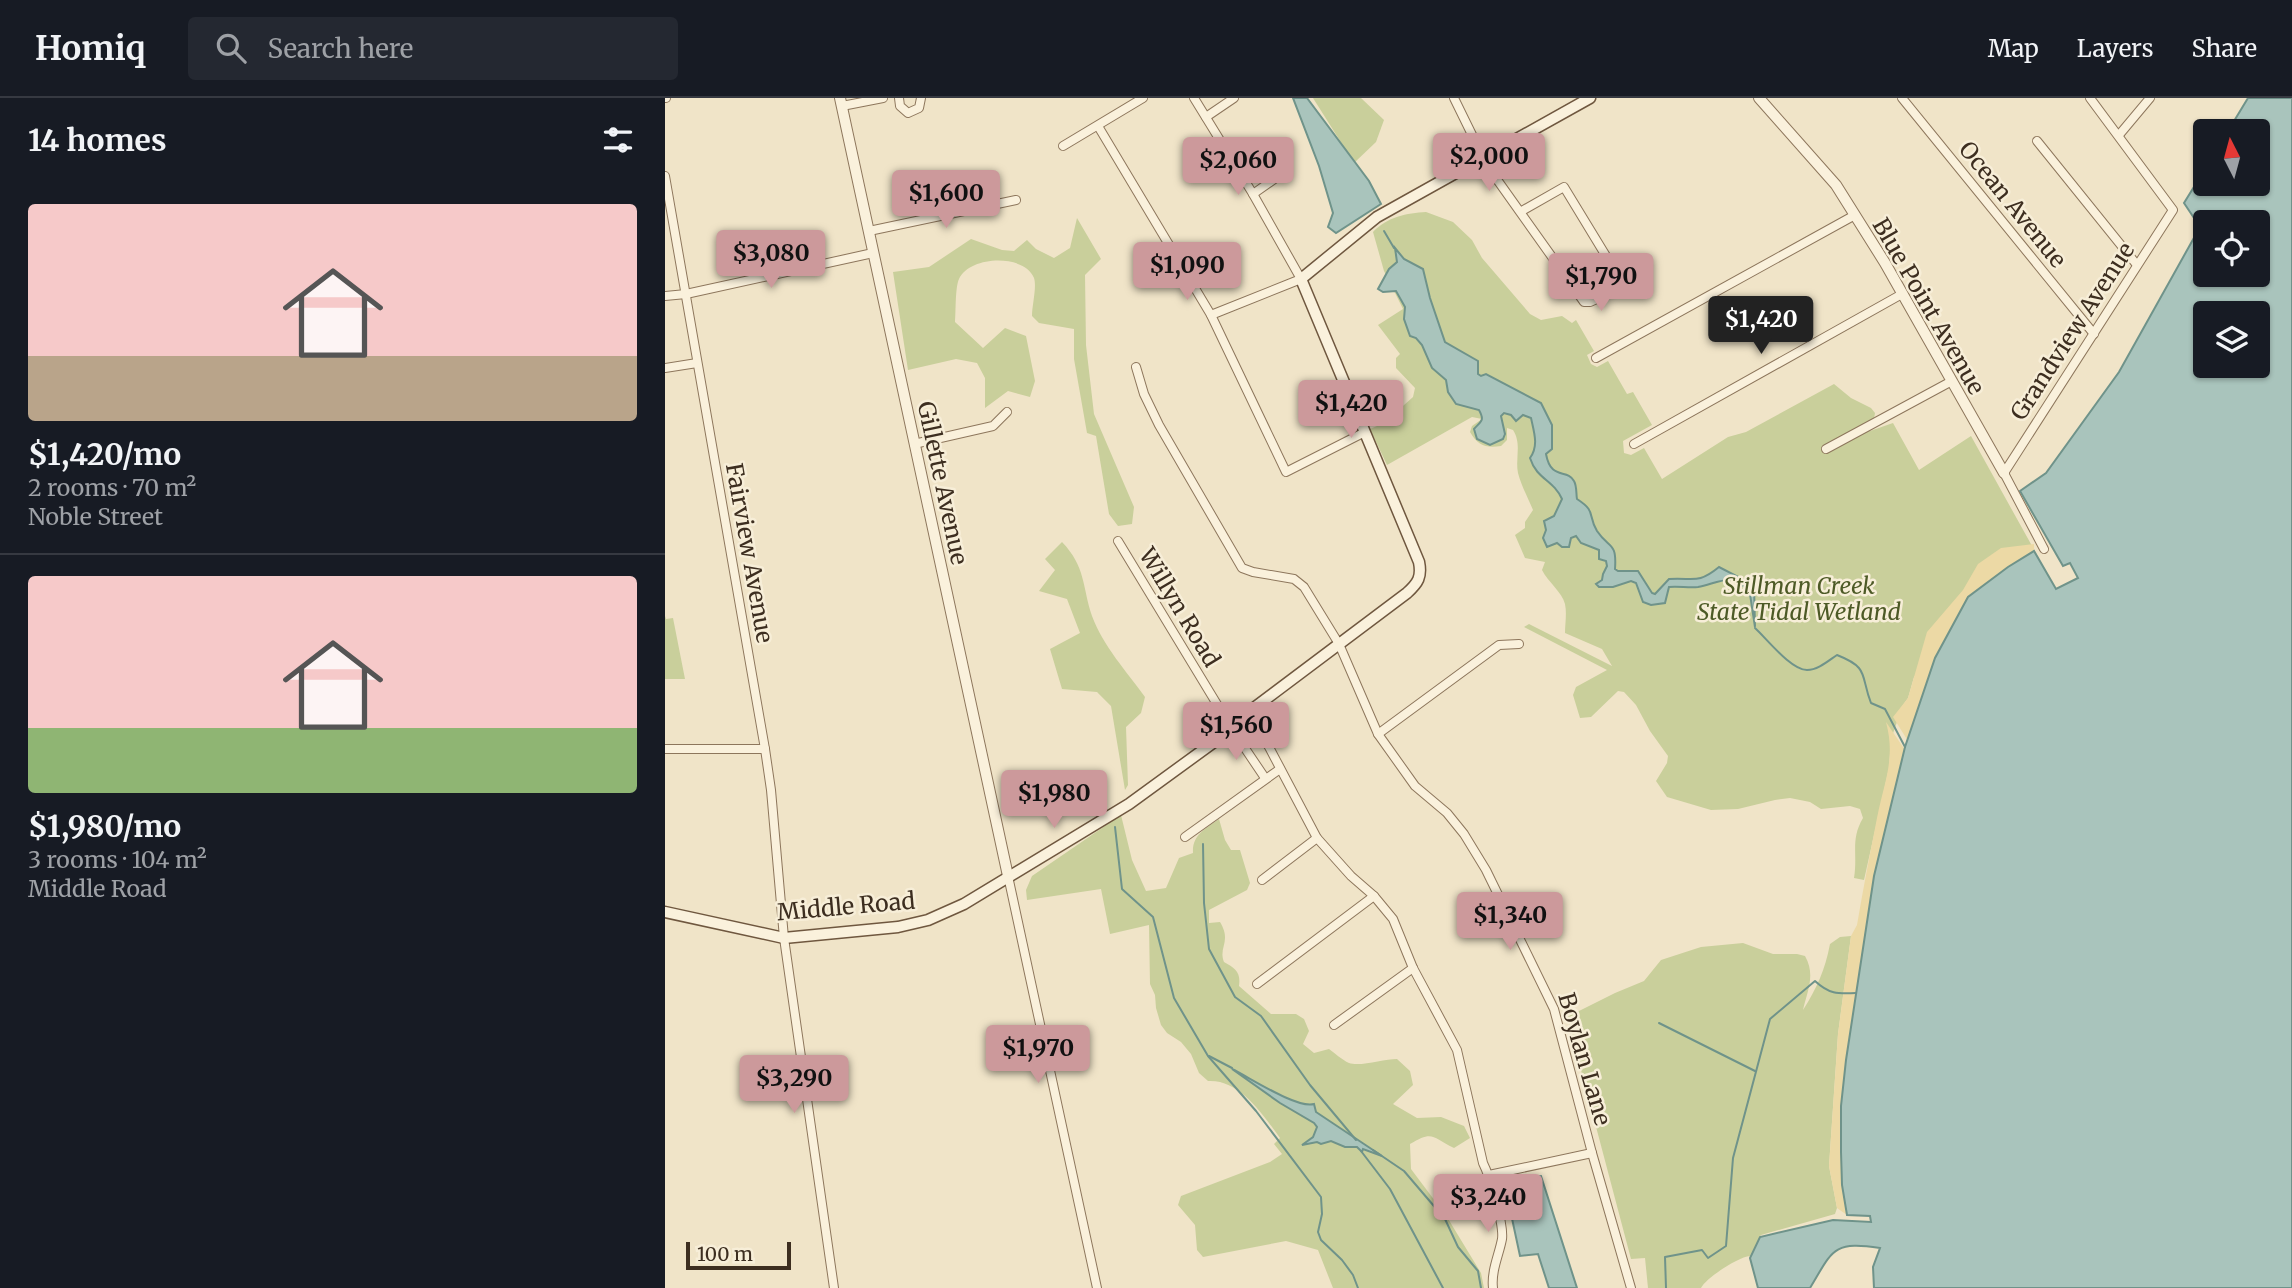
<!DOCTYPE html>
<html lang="en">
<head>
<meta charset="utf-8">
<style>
	body { margin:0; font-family:Merriweather,serif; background:#242831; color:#f1f3f6; height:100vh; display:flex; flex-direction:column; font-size:26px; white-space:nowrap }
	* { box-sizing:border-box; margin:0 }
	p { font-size:23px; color:#9ea1a6 }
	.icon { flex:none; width:38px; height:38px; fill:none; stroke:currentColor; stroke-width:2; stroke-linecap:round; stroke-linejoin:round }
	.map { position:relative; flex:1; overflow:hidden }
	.sheet { display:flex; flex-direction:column; background:#171b24; width:665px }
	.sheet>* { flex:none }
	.needle { width:46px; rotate:354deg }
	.buttons { position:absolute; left:1528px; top:21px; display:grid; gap:14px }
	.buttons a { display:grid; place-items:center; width:77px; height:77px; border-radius:7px; background:#171b24; box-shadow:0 2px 5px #0004; font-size:35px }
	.scale { position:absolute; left:21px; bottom:18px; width:105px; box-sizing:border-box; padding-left:7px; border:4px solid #3d2e20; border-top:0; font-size:19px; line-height:24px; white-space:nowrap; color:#3d2e20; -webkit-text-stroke:5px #f7eed8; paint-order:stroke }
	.price { position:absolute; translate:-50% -60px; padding:0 16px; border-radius:7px; background:#cc999b; color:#111; font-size:23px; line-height:46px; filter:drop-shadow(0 2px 4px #0008) }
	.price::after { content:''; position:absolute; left:50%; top:42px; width:21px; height:16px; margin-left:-10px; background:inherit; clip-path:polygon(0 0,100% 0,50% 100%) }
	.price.active { background:#222; color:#fff }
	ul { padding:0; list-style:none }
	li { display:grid; align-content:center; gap:14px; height:371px; padding:0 28px }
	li+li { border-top:2px solid #363941 }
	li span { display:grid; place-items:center; height:217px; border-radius:7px; color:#555 }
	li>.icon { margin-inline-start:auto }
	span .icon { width:126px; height:126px; fill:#fffc; stroke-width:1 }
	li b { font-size:30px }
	h2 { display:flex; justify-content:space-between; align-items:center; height:84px; padding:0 28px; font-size:30px }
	header { display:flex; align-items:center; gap:42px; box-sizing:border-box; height:98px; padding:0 35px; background:#171b24; border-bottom:2px solid #363941 }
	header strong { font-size:33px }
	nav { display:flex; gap:38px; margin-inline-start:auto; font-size:24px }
	.search { width:490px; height:63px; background:#242831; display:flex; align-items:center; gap:18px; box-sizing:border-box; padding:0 24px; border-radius:7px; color:#9ea1a6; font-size:26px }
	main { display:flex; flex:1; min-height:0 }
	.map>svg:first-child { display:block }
</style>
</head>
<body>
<header>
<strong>Homiq</strong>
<div class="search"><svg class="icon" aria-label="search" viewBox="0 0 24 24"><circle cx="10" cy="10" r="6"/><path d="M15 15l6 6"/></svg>Search here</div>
<nav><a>Map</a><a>Layers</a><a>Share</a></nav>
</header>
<main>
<section class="sheet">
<h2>14 homes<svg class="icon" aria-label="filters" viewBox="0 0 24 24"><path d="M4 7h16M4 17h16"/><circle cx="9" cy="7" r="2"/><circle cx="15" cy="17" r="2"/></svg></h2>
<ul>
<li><span style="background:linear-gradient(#f6c9c9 70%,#b9a48a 0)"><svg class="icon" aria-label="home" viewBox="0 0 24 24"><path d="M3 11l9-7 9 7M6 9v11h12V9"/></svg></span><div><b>$1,420/mo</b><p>2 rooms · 70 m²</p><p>Noble Street</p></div></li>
<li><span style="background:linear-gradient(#f6c9c9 70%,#8fb573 0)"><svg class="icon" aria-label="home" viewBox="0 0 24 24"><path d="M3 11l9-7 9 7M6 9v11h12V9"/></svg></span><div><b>$1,980/mo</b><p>3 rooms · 104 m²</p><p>Middle Road</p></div></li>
</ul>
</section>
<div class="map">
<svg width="1627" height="1190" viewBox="0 0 1627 1190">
	<rect width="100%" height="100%" fill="#f0e4c8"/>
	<g fill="#c9cf9b">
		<polygon points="648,0 696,0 719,22 711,44 689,65"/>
		<path d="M761,114L788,124L807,142L817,160L865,216L876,222L897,218L907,225L911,222L929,253L922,257L926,266L932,269L943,263L962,296L968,294L987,327L958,343L959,355L966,357L979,350L997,381L1063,339L1081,334L1169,286L1186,300L1206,310L1210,315L1209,321L1201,325L1205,333L1228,325L1254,372L1306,338L1372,457L1345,467L1327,478L1249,579L1243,600L1238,607L1226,641L1224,670L1199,782L1189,780C1193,756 1185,742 1198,720L1195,711L1185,708L1156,711L1145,704L1125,700L1110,702L1073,711L1046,712L1002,699L991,683L1002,665L1003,658L985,633L971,607L959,594L953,593L926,619L915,620L908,597L911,589L942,572L859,529L864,526L947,568L937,551L900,535C900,526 902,515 900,506C897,494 883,484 877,472L880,464L860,460L850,437L860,430V424L868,412C863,400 856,387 853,375C850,360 857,346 848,332L842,330V342L836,348C821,350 813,348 805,334L807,328L817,321L807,319L722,367L705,331L719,325L748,299L750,290L731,270V260L735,256L713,227L738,211L719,173L708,134C722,119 742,115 761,114Z"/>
		<path d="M412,120L436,161L420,177L421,247L429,316L469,409L467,426L453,428L444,416L431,338L422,335L409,261V231L374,225L367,218C367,207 372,189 369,180C360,156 305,157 294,181C290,190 291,213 290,224L318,250L340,230L361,238L370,283L365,299L343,293L320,310V280L312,265L291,261L243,272L228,174L264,169L306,141L337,152L349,153L362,142L371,151L389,160L405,150Z"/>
		<path d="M397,444C421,469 417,488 427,518C438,548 462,574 480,599L476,615L461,629L463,687L460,692L446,608L432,594L397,591L385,551L415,535L402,501L374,493L390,472L380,461Z"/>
		<polygon points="0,518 1,521 8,520 20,581 0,581"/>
		<path d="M456,717L467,762L481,793L501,790L514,760L528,755C527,737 540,731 554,721L560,742L566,752H575L585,785L582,792L544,812V825L555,824C567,844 553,849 559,864C570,870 576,874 574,888L606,916H631L639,921L644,933L638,946L649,955L664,951C670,955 677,962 684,965C695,969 719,961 732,961L745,973L748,987L728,1006L752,1020L776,1019L799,1028L805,1040L789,1050C767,1039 768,1032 745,1046L746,1071L782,1119L816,1175L819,1190H668L653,1152L621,1143L538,1159L532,1152L530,1127L513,1107L516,1098L605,1064L617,1056L609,1046L615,1040C598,1017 575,981 543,983L534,975L526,956L516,944L502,935L496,927L491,910L490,897L485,886L484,827L445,836L436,791L362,802L361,792L367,778Z"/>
		<path d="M1186,838L1173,936L1164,1068L1172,1110L1170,1116L1096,1137L1085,1158C1073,1159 1041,1180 1036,1190H983L980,1160L966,1161L902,919L950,895L979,883L996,862L1036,849L1078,845L1108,856H1132L1140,858C1151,877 1142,894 1138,912C1152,890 1160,872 1165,846L1175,839Z"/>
	</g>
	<g fill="#ecd9a5">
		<polygon points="1369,446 1369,453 1343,469 1303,499 1270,560 1243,643 1228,619 1243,600 1262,534 1298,492 1313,466 1336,450"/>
		<path d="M1221,624L1240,652L1209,778L1181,962L1177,1085L1182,1117L1172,1110L1164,1068L1173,936L1186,838L1192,827C1198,791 1205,756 1212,720C1219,684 1231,661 1221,624Z"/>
	</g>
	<g fill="#a9c4bc" stroke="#6f938a" stroke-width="2" fill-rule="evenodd">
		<polygon points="628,0 642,0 704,83 716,106 671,135 663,129 668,115 654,68"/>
		<path d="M1583,0H1627V1190H1209L1208,1169L1215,1150C1167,1143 1168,1152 1145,1190H1093L1085,1160L1095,1139L1168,1122L1206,1124L1205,1118L1182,1117L1177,1087L1176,1054V1008L1181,962L1209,778L1240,649L1270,560L1303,499L1343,469L1369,453L1391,491L1413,480L1405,465L1398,468L1355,393L1381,375L1454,274L1535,129L1519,105L1540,71V86H1592V33H1563ZM1592,124V177H1540V124ZM1592,215V268H1540V215Z"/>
		<path d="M730,150L739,161L758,171L765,200L780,244L813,263V276L816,278L821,276L876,305L887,327V351L881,356C886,383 902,370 909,383C912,388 911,396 912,401C932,414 922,416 932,433C944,451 952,443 950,471L953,473H973L987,495L990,496L1004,481C1028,479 1032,487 1054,469L1089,487L1090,529L1085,496C1069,472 1054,485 1033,489C1024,490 1013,488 1004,489L1000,505L986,507L978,504L971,485L966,483L948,489H934L931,486L937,482L938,476L942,468L941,463L934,461V452L916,445L911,438L906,440L904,449H897L892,445L882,449L878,440L881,432L879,423L889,418L897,401C888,381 872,382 865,360C874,348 869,334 866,320L858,317L851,323L846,317L839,315L836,318L840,336L838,341L825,347L812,341L809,331C816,323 820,323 814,312L791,306L783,294L781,282L767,270L757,247L751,240L745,238L739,221L740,209L731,193L718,194L713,191L724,171L732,164Z"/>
		<path d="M567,971C584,979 632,1011 649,1006L651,1014L717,1058L698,1051L697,1054L692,1049H680L666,1043L656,1046L652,1044L637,1047L648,1039L652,1029L649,1025L615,1005Z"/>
		<polygon points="876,1078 912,1190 884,1190 873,1156 855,1158 839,1083"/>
	</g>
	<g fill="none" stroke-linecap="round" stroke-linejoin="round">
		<g stroke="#6f938a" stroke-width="2">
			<polyline points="719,133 729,150"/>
			<path d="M1090,530C1102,541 1126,572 1142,572C1153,572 1163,563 1172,557C1205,570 1195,577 1206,605L1220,611L1240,649"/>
			<polyline points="450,729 457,791 488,819 509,900 543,958 591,1013 656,1099 657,1116 653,1134 656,1142 677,1162 688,1177 693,1190"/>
			<polyline points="538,746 539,805 544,851 570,899 596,918 645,987 691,1042"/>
			<polyline points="994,925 1090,973"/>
			<polyline points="544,958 567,970"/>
			<polyline points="708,1052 739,1073 780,1121 793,1149 813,1173 816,1190"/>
			<polyline points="696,1053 725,1091 778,1190"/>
			<path d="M1001,1190L1000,1159L1037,1152L1043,1160L1061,1148L1068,1060L1105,921L1150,883C1164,896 1172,896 1191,895"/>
		</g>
		<g stroke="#8d765c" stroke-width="10">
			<g id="minor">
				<polyline points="0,0 1,0"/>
				<polyline points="234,0 235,8 243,15 254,10 256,0"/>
				<polyline points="529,0 588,96 636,181 546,217"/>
				<polyline points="789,0 812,47 820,57"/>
				<polyline points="1237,0 1429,236"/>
				<polyline points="177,8 218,0"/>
				<polyline points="541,19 569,0"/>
				<polyline points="433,28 546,217 621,374 700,334"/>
				<polyline points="1454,37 1485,0"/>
				<polyline points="1372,43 1472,167"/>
				<polyline points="398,48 478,0"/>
				<polyline points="816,59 919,204 925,204 956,190 955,181 899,89 855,114"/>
				<polyline points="0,78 100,651 106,692 119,840 169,1190"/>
				<polyline points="588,96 618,75"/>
				<polyline points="204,133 351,102"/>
				<polyline points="0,198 21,196 208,155"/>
				<polyline points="931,260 1190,117"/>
				<polyline points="471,269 479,296 494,327 577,470 588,474 629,481 639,489 674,546 713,636 750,688 782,715 799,736 821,772 889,911 927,1055 966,1190"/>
				<polyline points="0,270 32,265"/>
				<polyline points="249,346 328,328 342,314"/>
				<polyline points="969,346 1237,196"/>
				<polyline points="1161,351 1285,284"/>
				<polyline points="453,443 567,631 600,680"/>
				<polyline points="1379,451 1339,375 1508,112 1425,0"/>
				<path d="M581,616L604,649L652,740L686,778L709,798L728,821L748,870L792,952L818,1065C825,1079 839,1126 837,1141C834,1157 826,1173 828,1190"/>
				<polyline points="713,636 834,547 854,546"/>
				<polyline points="0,651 100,651"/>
				<polyline points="520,739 615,671"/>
				<polyline points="343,778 432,1190"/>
				<polyline points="597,782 652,740"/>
				<polyline points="592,886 709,798"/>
				<polyline points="669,927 748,870"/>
				<polyline points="824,1077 927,1055"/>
			</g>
		</g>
		<g stroke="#8d765c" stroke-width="12">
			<g id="tertiary">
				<polyline points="175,0 343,778"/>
				<polyline points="1094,0 1171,87 1220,165 1339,375"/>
			</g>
		</g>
		<g stroke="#6f573f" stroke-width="13">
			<path id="secondary" d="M0,814L119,840L233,829L263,822L299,806L464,706L567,631L581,616L742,495C753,485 757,479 754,464L636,181L712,119L925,0"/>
		</g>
		<use href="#minor" stroke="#faf1dc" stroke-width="8"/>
		<use href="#tertiary" stroke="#faf1dc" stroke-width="10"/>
		<use href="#secondary" stroke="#faf1dc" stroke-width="10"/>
	</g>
	<g text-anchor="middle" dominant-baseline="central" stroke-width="5" stroke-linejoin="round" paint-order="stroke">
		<g font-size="23" fill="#3d2e20" stroke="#f7eed8">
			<text transform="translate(1348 106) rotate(51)">Ocean Avenue</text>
			<text transform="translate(1264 208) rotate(60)">Blue Point Avenue</text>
			<text transform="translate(1407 233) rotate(-57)">Grandview Avenue</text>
			<text transform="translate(278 385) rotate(78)">Gillette Avenue</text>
			<text transform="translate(85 455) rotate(80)">Fairview Avenue</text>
			<text transform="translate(515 509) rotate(59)">Willyn Road</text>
			<text transform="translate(181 808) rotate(-5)">Middle Road</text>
			<text transform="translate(920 961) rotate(74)">Boylan Lane</text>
		</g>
		<g font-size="23" font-style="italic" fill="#4d5a26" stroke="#f7eed8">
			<text x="1134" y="487">Stillman Creek<tspan x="1134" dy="26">State Tidal Wetland</tspan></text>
		</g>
	</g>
</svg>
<div class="buttons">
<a><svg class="needle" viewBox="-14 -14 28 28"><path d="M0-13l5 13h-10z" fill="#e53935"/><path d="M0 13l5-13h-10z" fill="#9ea1a6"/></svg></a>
<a><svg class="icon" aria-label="locate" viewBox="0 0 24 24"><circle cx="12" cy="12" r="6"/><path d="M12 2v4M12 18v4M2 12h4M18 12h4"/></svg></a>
<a><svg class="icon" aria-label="layers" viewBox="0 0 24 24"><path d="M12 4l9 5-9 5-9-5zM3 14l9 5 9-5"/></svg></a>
</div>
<div class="scale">100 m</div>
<b class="price" style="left:824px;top:95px">$2,000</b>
<b class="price" style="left:573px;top:99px">$2,060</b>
<b class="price" style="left:281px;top:132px">$1,600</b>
<b class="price" style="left:106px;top:192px">$3,080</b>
<b class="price" style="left:522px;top:204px">$1,090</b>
<b class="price" style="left:936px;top:215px">$1,790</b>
<b class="price active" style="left:1096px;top:258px">$1,420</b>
<b class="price" style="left:686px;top:342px">$1,420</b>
<b class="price" style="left:571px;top:664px">$1,560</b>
<b class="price" style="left:389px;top:732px">$1,980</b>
<b class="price" style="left:845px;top:854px">$1,340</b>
<b class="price" style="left:373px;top:987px">$1,970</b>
<b class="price" style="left:129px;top:1017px">$3,290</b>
<b class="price" style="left:823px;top:1136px">$3,240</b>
</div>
</main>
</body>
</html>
